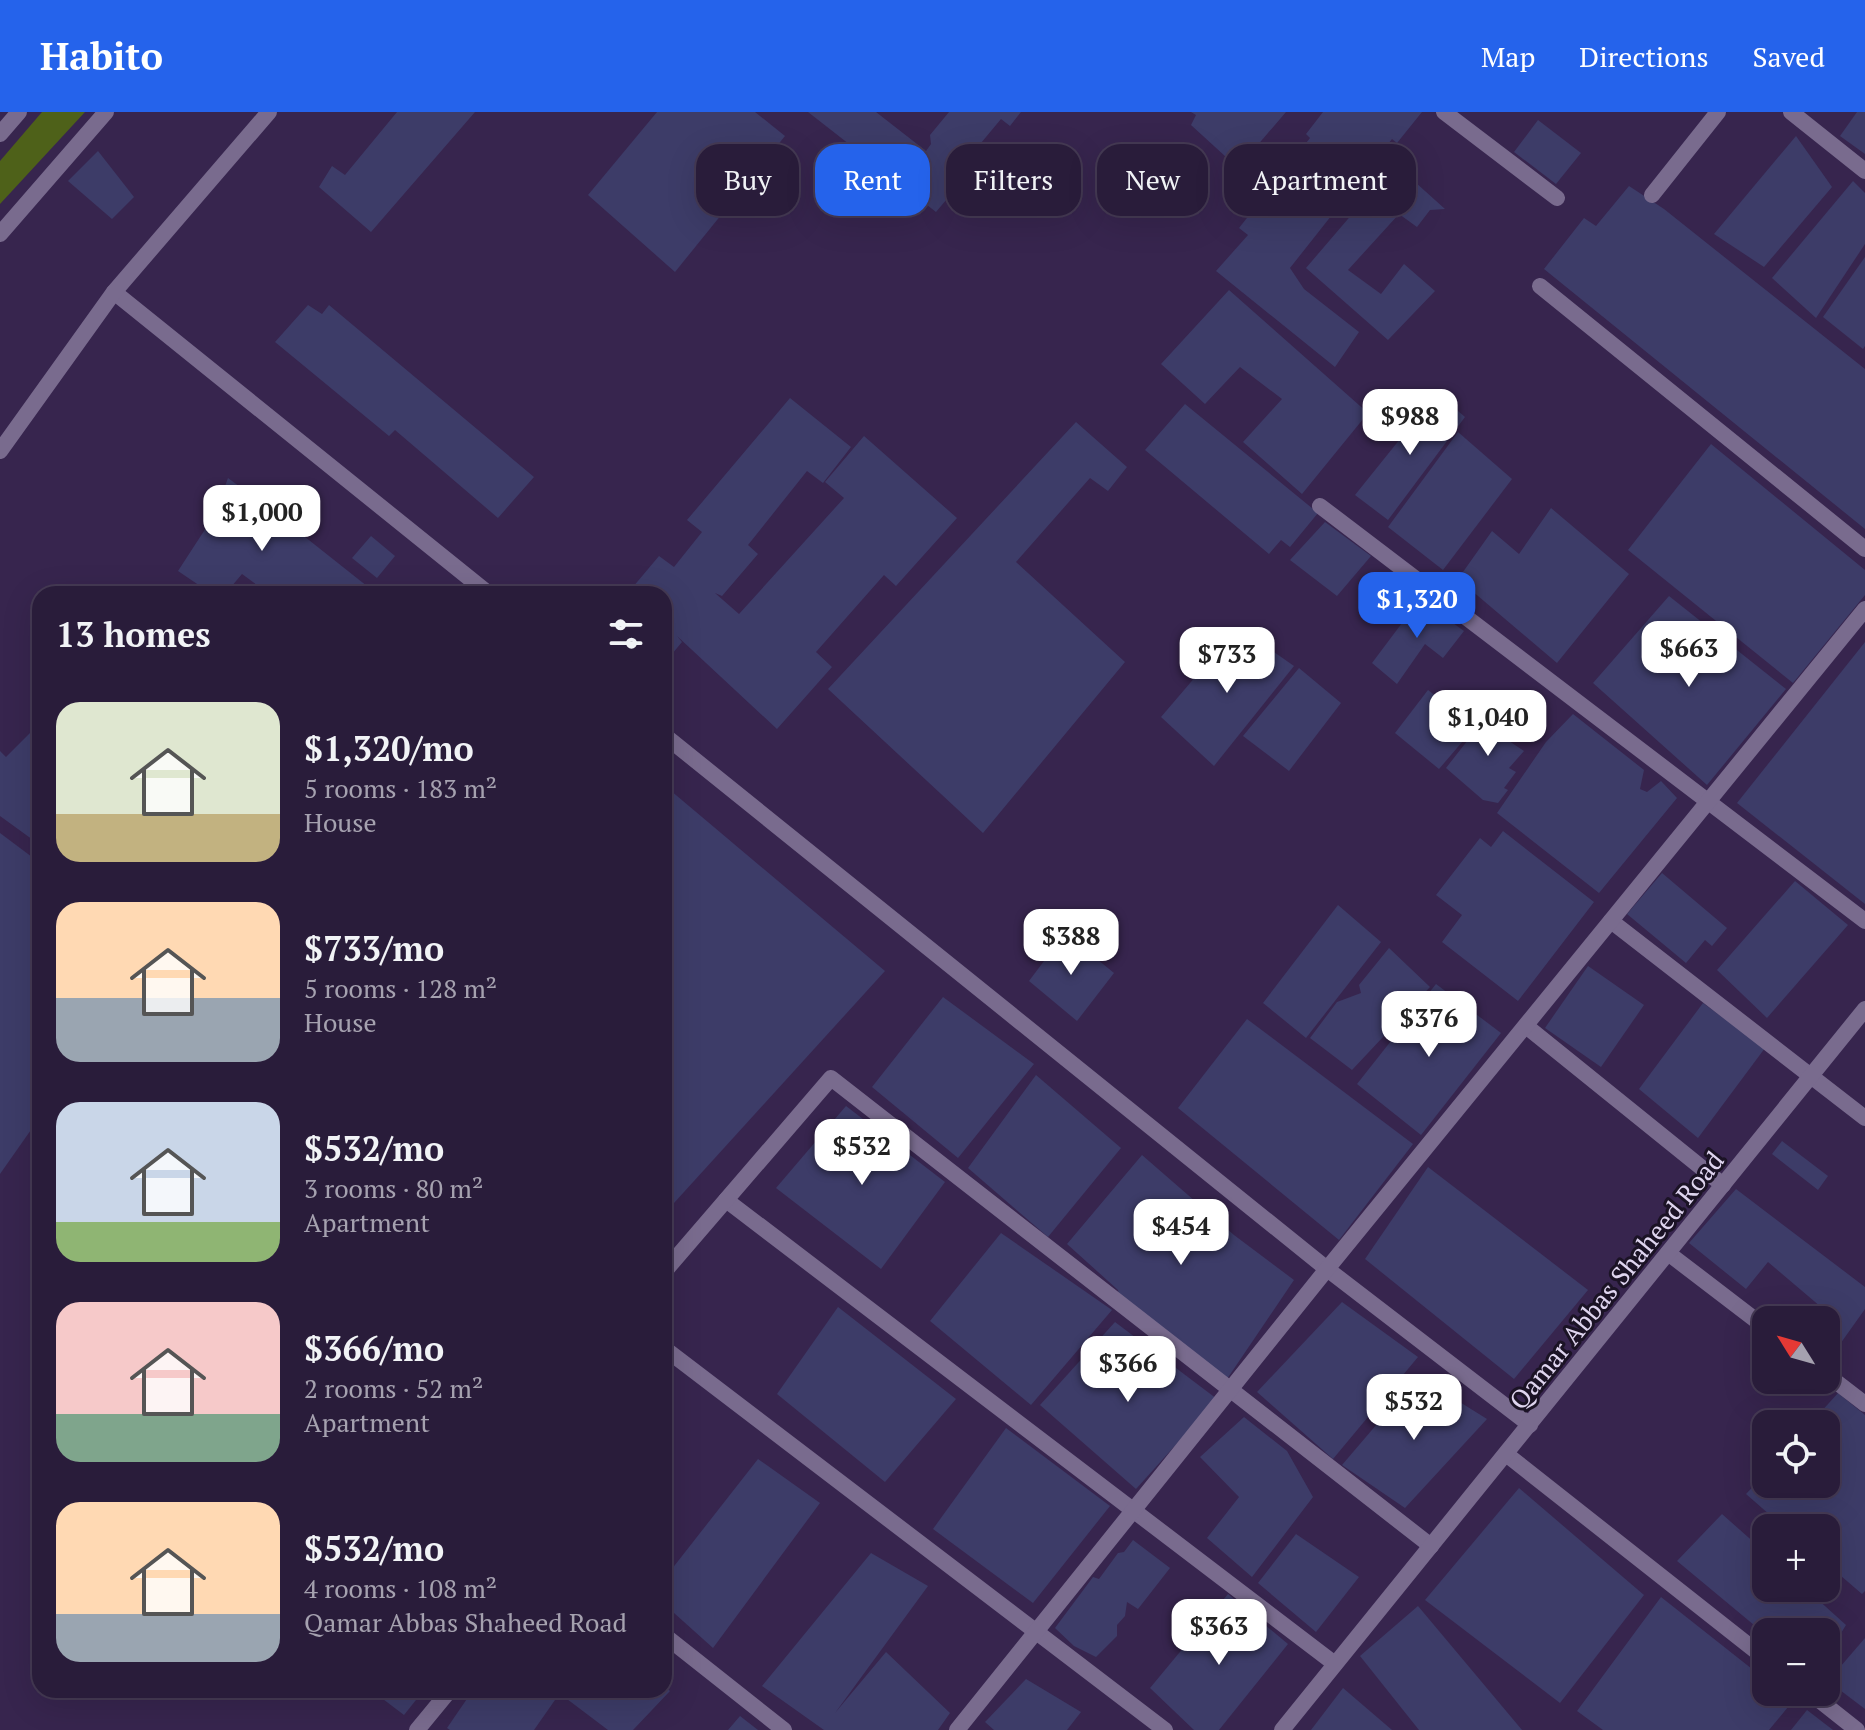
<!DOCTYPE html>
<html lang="en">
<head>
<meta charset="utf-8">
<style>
	body { margin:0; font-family:"PT Serif",serif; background:#312542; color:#f1f3f6; height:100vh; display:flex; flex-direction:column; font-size:30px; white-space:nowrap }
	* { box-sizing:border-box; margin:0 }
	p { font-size:26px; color:#a5a1af }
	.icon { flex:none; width:44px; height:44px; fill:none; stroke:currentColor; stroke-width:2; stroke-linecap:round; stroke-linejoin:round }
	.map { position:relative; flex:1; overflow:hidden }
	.details { position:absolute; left:32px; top:474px; width:640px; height:1112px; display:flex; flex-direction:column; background:#291c3a; border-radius:24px; box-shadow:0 8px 32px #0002,0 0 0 2px #453a54 }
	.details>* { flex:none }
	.banner { position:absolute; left:696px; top:32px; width:760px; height:72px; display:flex; gap:16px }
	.needle { width:52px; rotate:307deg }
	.buttons { position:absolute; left:1752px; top:1194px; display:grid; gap:16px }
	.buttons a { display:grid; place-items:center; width:88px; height:88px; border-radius:16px; background:#291c3a; box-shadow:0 8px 32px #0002,0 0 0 2px #453a54; font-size:40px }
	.price { position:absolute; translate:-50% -68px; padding:0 18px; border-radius:16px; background:#fff; color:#222; font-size:26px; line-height:52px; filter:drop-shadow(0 2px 4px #0008) }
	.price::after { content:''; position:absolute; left:50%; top:48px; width:24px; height:18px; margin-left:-12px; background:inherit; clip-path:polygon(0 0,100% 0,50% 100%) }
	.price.current { background:#2563eb; color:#fff }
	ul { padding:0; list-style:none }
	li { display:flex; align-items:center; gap:24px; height:200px; padding:0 24px }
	li span { display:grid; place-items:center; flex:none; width:224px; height:160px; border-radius:24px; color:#555 }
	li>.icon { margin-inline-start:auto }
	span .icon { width:96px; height:96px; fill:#fffc; stroke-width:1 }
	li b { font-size:34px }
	h2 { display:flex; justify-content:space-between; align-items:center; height:96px; padding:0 24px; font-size:34px }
	.chip { padding:0 28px; border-radius:24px; background:#291c3a; box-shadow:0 8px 32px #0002,0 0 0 2px #453a54; font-size:28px; line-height:72px }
	.chip.current { background:#2563eb; color:#fff }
	header { display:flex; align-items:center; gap:48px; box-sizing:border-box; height:112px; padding:0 40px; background:#2563eb; color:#fff }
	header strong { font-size:38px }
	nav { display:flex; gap:44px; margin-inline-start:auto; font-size:28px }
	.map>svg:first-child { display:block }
</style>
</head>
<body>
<header>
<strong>Habito</strong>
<nav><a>Map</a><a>Directions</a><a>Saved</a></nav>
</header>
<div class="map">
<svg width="1865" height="1618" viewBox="0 0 1865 1618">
	<rect width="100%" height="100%" fill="#37254e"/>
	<polygon fill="#4e6119" points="42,0 85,0 0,92 0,49"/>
	<g fill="#3d3c68">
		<polygon points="397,0 475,0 371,120 319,75 332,54 345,63"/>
		<polygon points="657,0 755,0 785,24 675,160 588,83"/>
		<polygon points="808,0 876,0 926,39 931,32 930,23 949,0 1021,0 1010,14 1001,7 981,31 989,37 936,100"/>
		<polygon points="1191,0 1286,0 1238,56 1191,13 1196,3"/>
		<polygon points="1323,0 1422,0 1397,31 1392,27 1290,156 1304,177 1359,220 1335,255 1216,159 1248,123 1239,116 1310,26 1306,22"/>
		<polygon points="1857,0 1865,0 1865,42 1840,24"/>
		<polygon points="1538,8 1581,41 1556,72 1514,40"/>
		<polygon points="1796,24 1832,75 1764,155 1714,122"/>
		<polygon points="98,39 134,85 112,107 68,69"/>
		<polygon points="1395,52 1445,97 1430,98 1417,115 1399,102 1348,158 1381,182 1404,152 1435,179 1388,228 1306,156"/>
		<polygon points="1853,69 1865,81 1865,132 1816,206 1772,166"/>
		<polygon points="1629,74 1664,97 1865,257 1865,417 1544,157 1584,106 1596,114"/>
		<polygon points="1865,145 1865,234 1863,237 1823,205"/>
		<polygon points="1229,178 1368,301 1302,382 1243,330 1282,287 1240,255 1205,292 1161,252"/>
		<polygon points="308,193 322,202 329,193 534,365 498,406 395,318 389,324 275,230"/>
		<polygon points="1437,281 1465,305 1388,408 1355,383"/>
		<polygon points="790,286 851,335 823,371 807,359 748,433 758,442 722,484 715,481 739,502 844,386 825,370 864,324 957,406 896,474 884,463 816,540 832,555 777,617 677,524 682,530 667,548 664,545 664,482 627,482 659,444 674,455 702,420 687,408"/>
		<polygon points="1185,292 1318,401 1290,435 1281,428 1269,442 1145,338"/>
		<polygon points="1076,310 1127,355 1108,379 1090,366 1016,450 1125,550 983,721 828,577"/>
		<polygon points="1458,320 1512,367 1443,458 1388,415"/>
		<polygon points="1711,332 1865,458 1865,483 1793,571 1628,438"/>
		<polygon points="228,366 266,394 377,482 269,482 242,462 225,482 212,482 178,459 215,402"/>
		<polygon points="1551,396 1629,462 1557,551 1458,467 1492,419 1519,442"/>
		<polygon points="1325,410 1371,444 1337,484 1290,448"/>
		<polygon points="371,424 395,444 377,466 352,446"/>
		<polygon points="1669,484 1786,577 1707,673 1593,571"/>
		<polygon points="1420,487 1464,519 1443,546 1425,532 1397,572 1372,551"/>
		<polygon points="1238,515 1294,554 1214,654 1161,605"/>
		<polygon points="1865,530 1865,792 1737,691"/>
		<polygon points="1299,556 1341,591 1289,659 1243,624"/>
		<polygon points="1428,578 1475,615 1439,657 1395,621"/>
		<polygon points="1493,596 1518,614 1509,629 1524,639 1509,656 1516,660 1504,676 1508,678 1498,691 1483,688 1446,656"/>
		<polygon points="1573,602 1644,658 1640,677 1647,680 1661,669 1677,686 1599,781 1497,701 1546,630"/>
		<polygon points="33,618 40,624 40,733 0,704 0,639 6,645"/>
		<polygon points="664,673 885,859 664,1102"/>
		<polygon points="1503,719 1594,790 1518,889 1442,830 1462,803 1436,783 1480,726 1491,735"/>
		<polygon points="0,721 40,751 40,1005 0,1062"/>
		<polygon points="1662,761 1727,816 1712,834 1705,828 1686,851 1627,802"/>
		<polygon points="1795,769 1848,813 1767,906 1717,858"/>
		<polygon points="1338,793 1381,830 1306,926 1263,891"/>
		<polygon points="1065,821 1114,861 1077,909 1029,869"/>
		<polygon points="1389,836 1430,875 1352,958 1310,926 1337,890 1361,881 1359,873"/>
		<polygon points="1588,854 1644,893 1601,955 1545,916"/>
		<polygon points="1436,872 1501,921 1421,1023 1357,972"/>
		<polygon points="943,885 1034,952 958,1046 872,975"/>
		<polygon points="1703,891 1765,936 1698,1026 1639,977"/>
		<polygon points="1247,907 1413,1032 1339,1128 1178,996"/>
		<polygon points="1036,963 1121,1036 1048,1125 968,1056"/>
		<polygon points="846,994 945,1070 881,1157 776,1076"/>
		<polygon points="1782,1029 1828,1064 1818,1078 1772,1042"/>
		<polygon points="1142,1043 1234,1123 1294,1168 1227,1267 1119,1183 1118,1178 1067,1132"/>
		<polygon points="1428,1055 1588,1178 1514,1267 1365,1147"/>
		<polygon points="1736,1077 1865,1175 1865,1197 1828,1249 1826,1208 1812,1208 1821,1195 1768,1150 1746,1177 1689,1131"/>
		<polygon points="1001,1121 1112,1198 1031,1293 930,1209"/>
		<polygon points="1342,1190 1418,1245 1333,1347 1257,1280"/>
		<polygon points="838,1195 956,1287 885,1370 777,1282"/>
		<polygon points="1115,1210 1217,1287 1136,1377 1040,1293"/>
		<polygon points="1418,1264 1487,1307 1405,1396 1342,1353"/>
		<polygon points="1838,1281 1865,1303 1865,1479 1862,1482 1826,1451 1826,1416 1785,1416 1746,1382 1766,1361 1766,1372 1826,1372 1826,1312 1810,1312"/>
		<polygon points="1244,1305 1287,1339 1313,1385 1252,1465 1207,1426 1239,1385 1200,1345"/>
		<polygon points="1006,1316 1110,1394 1033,1491 933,1417"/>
		<polygon points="758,1347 820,1391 713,1536 664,1492 664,1467"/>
		<polygon points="1519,1376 1644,1483 1560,1591 1425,1488"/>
		<polygon points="1722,1402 1766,1441 1766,1476 1805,1476 1846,1513 1826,1546 1826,1520 1766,1520 1766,1523 1677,1449"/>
		<polygon points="1296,1422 1359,1465 1316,1520 1258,1471"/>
		<polygon points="1133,1428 1170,1456 1138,1497 1127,1490 1125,1504 1117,1513 1117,1524 1096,1545 1074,1534 1055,1516 1093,1465 1099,1467 1118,1441 1124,1440"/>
		<polygon points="871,1441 928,1474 835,1601 886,1540 950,1601 938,1618 824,1618 762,1574"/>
		<polygon points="1228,1482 1288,1532 1219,1618 1194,1618 1150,1576"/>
		<polygon points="1661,1485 1766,1568 1766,1580 1781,1580 1793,1589 1769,1618 1603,1618 1577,1599"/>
		<polygon points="1418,1494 1522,1618 1419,1618 1360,1544"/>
		<polygon points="1865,1526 1865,1597 1828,1569"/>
		<polygon points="1026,1567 1081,1600 1067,1618 994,1618 985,1610"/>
		<polygon points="664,1574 670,1579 633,1618 608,1618 563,1584 568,1578 664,1578"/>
		<polygon points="1343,1576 1392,1618 1311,1618"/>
		<polygon points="377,1578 424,1578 404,1603 375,1581"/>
		<polygon points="473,1578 562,1578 534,1618 450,1618 447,1616"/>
		<polygon points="1807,1598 1833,1618 1791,1618"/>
		<polygon points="740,1604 758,1618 728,1618"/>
	</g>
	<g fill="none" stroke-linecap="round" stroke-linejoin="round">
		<g stroke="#796b8e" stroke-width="16">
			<polyline points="1444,0 1557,86"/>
			<polyline points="1791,0 1865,59"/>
			<polyline points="0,22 19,0"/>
			<polyline points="1652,83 1718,0"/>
			<polyline points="0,122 106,0"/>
			<polyline points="1540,174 1865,437"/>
			<polyline points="114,180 489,482"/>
			<polyline points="0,339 114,180 269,0"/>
			<polyline points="1320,394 1865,809"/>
			<polyline points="664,623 1327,1157 1530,1313"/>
			<polyline points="1611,809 1865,1006"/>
			<polyline points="1526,914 1723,1073"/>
			<polyline points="726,1088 1335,1552"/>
			<polyline points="1668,1141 1766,1216"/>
			<polyline points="664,1160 831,966 1431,1434"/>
			<polyline points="664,1236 1165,1618"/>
			<polyline points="1826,1262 1865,1292"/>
			<polyline points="1506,1342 1766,1547"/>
			<polyline points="664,1523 784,1618"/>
			<polyline points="1809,1580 1857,1618"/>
			<polyline points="417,1618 450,1578"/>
			<polyline points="957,1618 1327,1157 1865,497"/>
		</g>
		<polyline stroke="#796b8e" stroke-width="16" points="1282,1618 1865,897"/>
	</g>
	<g text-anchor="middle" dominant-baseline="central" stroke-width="6" stroke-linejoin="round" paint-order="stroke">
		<g font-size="26" fill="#dfd5ef" stroke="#1b1325">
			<text transform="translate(1616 1168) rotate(-51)">Qamar Abbas Shaheed Road</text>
		</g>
	</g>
</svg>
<div class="buttons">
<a><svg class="needle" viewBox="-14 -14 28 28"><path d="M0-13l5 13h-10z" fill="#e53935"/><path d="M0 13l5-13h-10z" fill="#a5a1af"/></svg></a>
<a><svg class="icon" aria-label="locate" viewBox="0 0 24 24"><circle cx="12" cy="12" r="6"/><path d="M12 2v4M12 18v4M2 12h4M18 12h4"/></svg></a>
<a>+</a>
<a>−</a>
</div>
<b class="price" style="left:1410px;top:345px">$988</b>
<b class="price" style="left:262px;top:441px">$1,000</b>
<b class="price current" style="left:1417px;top:528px">$1,320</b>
<b class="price" style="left:1689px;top:577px">$663</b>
<b class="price" style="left:1227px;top:583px">$733</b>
<b class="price" style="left:1488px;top:646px">$1,040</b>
<b class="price" style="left:1071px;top:865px">$388</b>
<b class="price" style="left:1429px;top:947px">$376</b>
<b class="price" style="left:862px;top:1075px">$532</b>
<b class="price" style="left:1181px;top:1155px">$454</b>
<b class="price" style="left:1128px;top:1292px">$366</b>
<b class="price" style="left:1414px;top:1330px">$532</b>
<b class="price" style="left:1219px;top:1555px">$363</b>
<div class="banner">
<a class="chip">Buy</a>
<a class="chip current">Rent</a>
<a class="chip">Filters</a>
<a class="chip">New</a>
<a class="chip">Apartment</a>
</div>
<section class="details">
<h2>13 homes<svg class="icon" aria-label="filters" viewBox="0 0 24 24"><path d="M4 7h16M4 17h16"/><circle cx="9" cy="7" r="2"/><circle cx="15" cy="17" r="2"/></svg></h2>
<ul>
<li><span style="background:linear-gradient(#dfe7d0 70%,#c2b280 0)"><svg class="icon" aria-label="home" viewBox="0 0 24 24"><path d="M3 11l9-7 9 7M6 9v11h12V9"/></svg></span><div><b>$1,320/mo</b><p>5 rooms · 183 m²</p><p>House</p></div></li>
<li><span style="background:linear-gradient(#ffd9b3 60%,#9aa5b1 0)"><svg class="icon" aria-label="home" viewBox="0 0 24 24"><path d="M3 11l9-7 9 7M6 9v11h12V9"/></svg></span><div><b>$733/mo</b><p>5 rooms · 128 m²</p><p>House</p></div></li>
<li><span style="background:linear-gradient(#c9d6e8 75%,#8fb573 0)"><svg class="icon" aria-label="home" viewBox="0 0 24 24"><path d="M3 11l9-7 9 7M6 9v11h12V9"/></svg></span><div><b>$532/mo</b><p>3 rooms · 80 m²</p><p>Apartment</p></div></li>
<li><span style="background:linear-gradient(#f6c9c9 70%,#7fa58c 0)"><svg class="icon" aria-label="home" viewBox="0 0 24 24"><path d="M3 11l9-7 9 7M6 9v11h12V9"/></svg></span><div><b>$366/mo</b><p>2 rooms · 52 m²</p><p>Apartment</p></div></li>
<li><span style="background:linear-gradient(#ffd9b3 70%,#9aa5b1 0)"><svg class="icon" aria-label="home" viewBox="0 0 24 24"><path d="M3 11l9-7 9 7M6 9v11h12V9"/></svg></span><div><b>$532/mo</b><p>4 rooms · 108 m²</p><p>Qamar Abbas Shaheed Road</p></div></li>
</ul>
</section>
</div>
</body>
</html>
